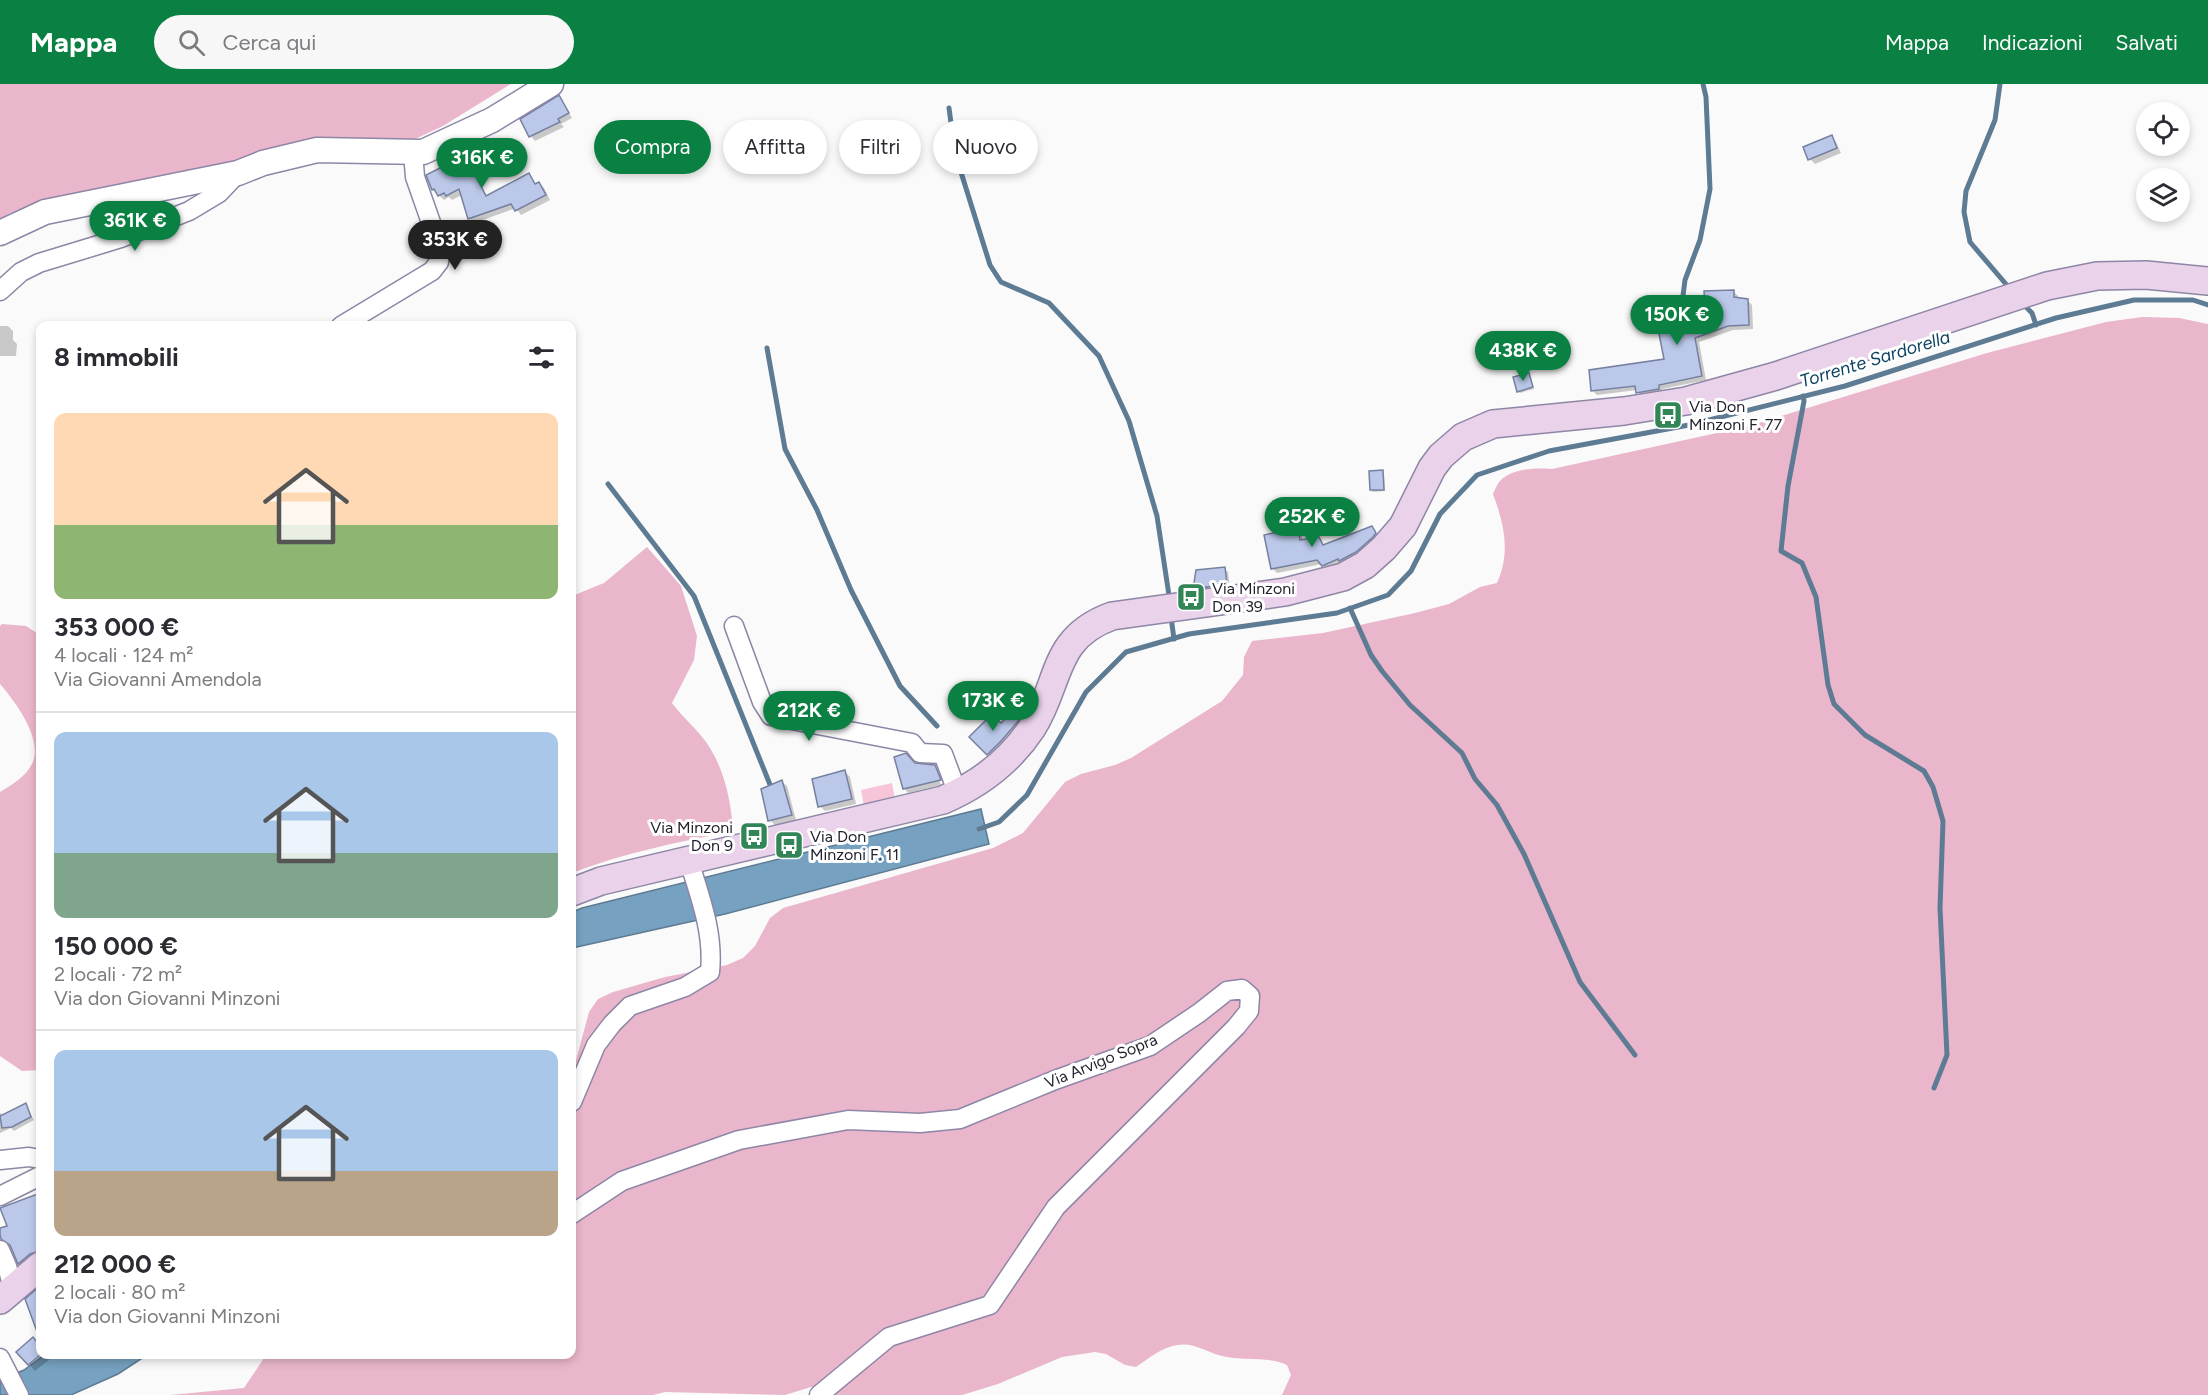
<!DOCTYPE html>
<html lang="it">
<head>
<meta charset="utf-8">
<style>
	body { margin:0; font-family:Figtree,sans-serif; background:#f7f7f7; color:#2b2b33; height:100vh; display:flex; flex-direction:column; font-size:22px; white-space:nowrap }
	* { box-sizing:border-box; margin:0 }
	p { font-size:20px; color:#7c7c81 }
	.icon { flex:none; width:33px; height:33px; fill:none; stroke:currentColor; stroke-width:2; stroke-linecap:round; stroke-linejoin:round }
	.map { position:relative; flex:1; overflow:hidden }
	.details { position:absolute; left:36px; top:237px; width:540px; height:1038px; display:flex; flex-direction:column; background:#fff; border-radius:12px; box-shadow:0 3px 9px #0003 }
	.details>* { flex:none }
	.top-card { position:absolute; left:594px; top:36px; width:570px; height:54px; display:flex; gap:12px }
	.buttons { position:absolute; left:2136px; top:18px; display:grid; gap:12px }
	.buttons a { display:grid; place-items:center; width:54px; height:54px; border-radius:50%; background:#fff; box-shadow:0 3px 9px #0003; font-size:30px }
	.price { position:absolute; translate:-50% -51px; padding:0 14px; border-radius:21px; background:#0b8043; color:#fff; font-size:20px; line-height:39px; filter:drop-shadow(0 2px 3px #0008) }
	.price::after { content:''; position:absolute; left:50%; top:36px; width:18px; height:14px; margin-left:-9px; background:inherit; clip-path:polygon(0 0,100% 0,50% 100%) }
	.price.active { background:#222; color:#fff }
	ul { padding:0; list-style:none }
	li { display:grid; align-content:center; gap:12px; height:318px; padding:0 18px }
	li+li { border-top:2px solid #e1e1e2 }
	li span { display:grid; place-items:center; height:186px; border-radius:12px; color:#555 }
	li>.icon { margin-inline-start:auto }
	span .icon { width:108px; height:108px; fill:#fffc; stroke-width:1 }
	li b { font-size:26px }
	h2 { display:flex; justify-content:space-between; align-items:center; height:72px; padding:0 18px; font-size:26px }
	.tag { padding:0 21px; border-radius:27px; background:#fff; box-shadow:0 3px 9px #0003; font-size:21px; line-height:54px }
	.tag.active { background:#0b8043; color:#fff }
	header { display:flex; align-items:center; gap:36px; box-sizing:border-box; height:84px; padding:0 30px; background:#0b8043; color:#fff }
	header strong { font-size:28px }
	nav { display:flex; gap:33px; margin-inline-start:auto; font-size:21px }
	.search { width:420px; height:54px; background:#f7f7f7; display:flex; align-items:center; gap:15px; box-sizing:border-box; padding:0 21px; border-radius:33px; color:#7c7c81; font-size:22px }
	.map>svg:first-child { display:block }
</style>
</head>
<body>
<header>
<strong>Mappa</strong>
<div class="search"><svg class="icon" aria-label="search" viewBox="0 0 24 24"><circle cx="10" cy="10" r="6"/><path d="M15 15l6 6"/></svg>Cerca qui</div>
<nav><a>Mappa</a><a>Indicazioni</a><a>Salvati</a></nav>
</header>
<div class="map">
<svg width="2208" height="1311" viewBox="0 0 2208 1311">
	<rect width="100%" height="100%" fill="#fafafa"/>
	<polygon fill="#f8c4d9" points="892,699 895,715 864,722 861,706"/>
	<g fill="#eab6cb">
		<polygon points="0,0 511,0 443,42 415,55 204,87 32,121 8,130 0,137"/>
		<path d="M2142,233L2179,234L2208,240V1311H1282L1291,1291L1287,1281C1268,1272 1243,1277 1222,1272C1206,1268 1194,1258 1177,1261C1162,1263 1148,1275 1136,1283L1125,1281L1106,1270L1095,1268L1062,1273L998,1300L962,1311H824L822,1304L811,1303L785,1311L665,1308L653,1311H170L244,1304L266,1271L572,1270V991L589,928L598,915L613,908L665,893L727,881L743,874L755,862L770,834L783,824L993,764L1023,749L1065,698L1081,690L1115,681L1131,674L1222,617L1243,591L1244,573L1252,557L1323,549L1415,529L1449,520L1480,503L1497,499C1511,468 1504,440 1493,410C1495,406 1497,400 1500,397C1512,384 1536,384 1552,385L1749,342L1987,269L2106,238Z"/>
		<path d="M647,463L681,502L697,552L694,576L672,619C682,633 696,644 706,658C724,683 731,716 733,747C679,758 623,769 572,789V512L604,499Z"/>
		<path d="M2,540L26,542L40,551V986L22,987L0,972V708C12,701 25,693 32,680C44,656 15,617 0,600V542Z"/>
	</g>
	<g fill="#76a1c0" stroke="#5e7b94" stroke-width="1.5">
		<polygon points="981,725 989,760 725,830 572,864 572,828 582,824"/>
		<polygon points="44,1271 147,1271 118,1290 71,1311 0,1311 0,1296 24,1286"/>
	</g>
	<g fill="#0003">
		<polygon points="559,13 572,34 561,40 564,43 535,57 531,52 522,36"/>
		<polygon points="1831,53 1836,58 1841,69 1815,80 1810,75"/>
		<polygon points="465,73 470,78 487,112 529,91 537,101 539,99 544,104 550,116 521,131 516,124 474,139 469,134 462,111 452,116 449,113 444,116 433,106 428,92"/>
		<polygon points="1734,208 1738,212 1738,215 1748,217 1752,221 1753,245 1733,246 1699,258 1706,296 1662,305 1663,309 1642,313 1637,306 1597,311 1592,306 1665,276 1685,247 1706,224"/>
		<polygon points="0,242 8,242 13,247 13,256 17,260 16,272 0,272"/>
		<polygon points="1528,291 1534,305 1520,309 1518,307"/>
		<polygon points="1382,388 1384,390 1385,407 1373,408 1371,406"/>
		<polygon points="1372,444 1380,454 1360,472 1327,486 1322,480 1277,489 1273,485 1298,446 1302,451 1303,457 1319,454 1325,462"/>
		<polygon points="1224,485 1228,488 1230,504 1199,508 1195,504"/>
		<polygon points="1019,634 1023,638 992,674 971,653"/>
		<polygon points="915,681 934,682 941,701 908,709 904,704"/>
		<polygon points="845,688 850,693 856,720 825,727 820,722"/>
		<polygon points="782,698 787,702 796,736 775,741 770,736"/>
		<polygon points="25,1021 34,1036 14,1047 11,1044 0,1049 0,1029 4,1031"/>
		<polygon points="40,1110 40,1174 26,1185 19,1179 13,1163 3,1154 0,1146 9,1143 2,1125"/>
		<polygon points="40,1204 40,1251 27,1216"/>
		<polygon points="33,1255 40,1263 40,1270 56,1270 35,1287 29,1280"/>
	</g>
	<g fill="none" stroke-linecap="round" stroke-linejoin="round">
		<g stroke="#5e7b94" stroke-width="5">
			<polyline points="2000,0 1995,36 1966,107 1964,128 1970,158 2011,206"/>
			<polyline points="949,24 955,69 990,181 1001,198 1049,219 1099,272 1129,337 1157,432 1170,518"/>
			<polyline points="2023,220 2032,229 2036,241"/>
			<polyline points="1678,251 1685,196 1700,156 1710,105 1706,13 1703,0"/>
			<polyline points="767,264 785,365 817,426 851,506 900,602 937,642"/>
			<polyline points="1803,312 1804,317 1788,402 1781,467 1802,479 1816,513 1828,601 1834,620 1865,651 1924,687 1933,703 1943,737 1940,824 1947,971 1934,1004"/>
			<polyline points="608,400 694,512 773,708"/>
			<polyline points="1350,524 1371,571 1382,587 1410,621 1462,669 1475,695 1497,721 1524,770 1580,898 1635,971"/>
			<polyline points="1171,533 1174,555"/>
			<polyline points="979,745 999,738 1027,711 1086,608 1126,568 1189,550 1337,529 1388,511 1411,487 1440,430 1477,391 1549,367 1689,341 1845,302 2056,234 2134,216 2193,216 2208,221"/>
		</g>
	</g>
	<g fill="#bbc8e9" stroke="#75819f" stroke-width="1.5">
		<polygon points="559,11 569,29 558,35 560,38 529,53 520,35"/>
		<polygon points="1832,51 1837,64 1808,76 1803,63"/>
		<polygon points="465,71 486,112 529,89 535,100 539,98 546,111 515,127 511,120 468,135 459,105 446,112 444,109 438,112 434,105 432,106 426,91"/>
		<polygon points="1734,206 1734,213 1748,215 1749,241 1728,242 1695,254 1702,292 1659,301 1659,305 1636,309 1635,302 1591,307 1589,286 1664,275 1658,245 1682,245 1674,229 1689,223 1705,223 1704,207"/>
		<polygon points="1529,289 1533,303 1517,308 1513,293"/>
		<polygon points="1383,386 1384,406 1370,406 1369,387"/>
		<polygon points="1372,442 1376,449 1373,453 1356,468 1339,477 1338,475 1322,482 1317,476 1271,485 1264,451 1298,444 1300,456 1319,453 1323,461"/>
		<polygon points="1225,483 1227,500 1193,505 1196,486"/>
		<polygon points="1012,628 1020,633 1019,636 1002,656 987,671 969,653 992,630 1001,639"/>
		<polygon points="906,669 915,679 935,681 941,696 903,705 894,673"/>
		<polygon points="845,686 852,715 818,723 812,695"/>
		<polygon points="782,696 792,731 768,737 761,705"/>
		<polygon points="26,1019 31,1033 12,1043 2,1044 0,1032"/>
		<polygon points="40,1109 40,1167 30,1170 18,1180 10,1161 1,1155 0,1151 0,1144 7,1142 0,1124"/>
		<polygon points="40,1202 40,1253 39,1253 25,1215"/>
		<polygon points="33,1253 40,1262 40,1271 28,1281 16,1268"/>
	</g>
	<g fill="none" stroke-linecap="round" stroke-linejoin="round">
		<g stroke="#8e86a6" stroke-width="21">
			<g id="minor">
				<polyline points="0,207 21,188 39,179 121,154 189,127 219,109 238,89"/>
				<polyline points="341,242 432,187 439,178 441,167 415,93 413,68"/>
				<polyline points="734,542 762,618 771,632 912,659 920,669 943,670 958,710"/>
				<path d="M572,1018L596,961L612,940L630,922L685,903L710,888C714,849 700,813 689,777"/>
				<polyline points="0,1076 29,1073 40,1075"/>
				<polyline points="0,1112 40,1092"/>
				<polyline points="572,1130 622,1097 739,1056 848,1036 920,1039 960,1035 1055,996 1150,962 1199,929 1227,907 1242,905 1250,912 1249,927 1236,943 1056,1123 990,1221 889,1253 819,1311"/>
				<polyline points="0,1166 7,1182 13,1205"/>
				<polyline points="0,1274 19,1311"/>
			</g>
		</g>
		<g stroke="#8e86a6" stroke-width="27">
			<polyline id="tertiary" points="0,149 45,128 238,89 263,79 317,66 423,68 492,36 551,0"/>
		</g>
		<g stroke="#8e86a6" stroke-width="30">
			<g id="secondary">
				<path d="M572,808L601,797L943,716C978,701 1010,677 1032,644C1061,599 1051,554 1112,532L1285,508L1343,493L1365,481L1384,464L1403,442L1432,384L1441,372L1463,353L1493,340L1624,327L1686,317L1776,292L2047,202L2097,192L2146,191L2208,197"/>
				<polyline points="0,1216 40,1182"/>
			</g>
		</g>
		<use href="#minor" stroke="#fff" stroke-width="18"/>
		<use href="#tertiary" stroke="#fff" stroke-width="24"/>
		<use href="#secondary" stroke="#e9d2ea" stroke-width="27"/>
	</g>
	<defs>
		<g id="bus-square" transform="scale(1.5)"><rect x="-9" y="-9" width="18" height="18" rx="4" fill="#328557" stroke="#fff"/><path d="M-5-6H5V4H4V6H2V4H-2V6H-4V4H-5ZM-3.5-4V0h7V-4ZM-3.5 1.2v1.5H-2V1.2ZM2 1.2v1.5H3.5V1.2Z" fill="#fff"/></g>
	</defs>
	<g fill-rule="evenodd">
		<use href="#bus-square" x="1668" y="331"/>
		<use href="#bus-square" x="1191" y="513"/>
		<use href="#bus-square" x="754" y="752"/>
		<use href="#bus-square" x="789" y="761"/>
	</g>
	<g text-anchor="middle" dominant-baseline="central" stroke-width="6" stroke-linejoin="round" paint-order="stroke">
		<g font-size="16" fill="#25222f" stroke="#fff" text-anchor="start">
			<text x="1689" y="322">Via Don<tspan x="1689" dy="18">Minzoni F. 77</tspan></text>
			<text x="1212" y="504">Via Minzoni<tspan x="1212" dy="18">Don 39</tspan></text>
			<text x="733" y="743" text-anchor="end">Via Minzoni<tspan x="733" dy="18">Don 9</tspan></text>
			<text x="810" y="752">Via Don<tspan x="810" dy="18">Minzoni F. 11</tspan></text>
		</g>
		<g font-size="16" fill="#25222f" stroke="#fff">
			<text transform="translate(1101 977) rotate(-22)">Via Arvigo Sopra</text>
		</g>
		<g font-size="18" font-style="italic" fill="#0c4362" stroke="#fff">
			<text transform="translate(1875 275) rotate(-17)">Torrente Sardorella</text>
		</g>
	</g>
</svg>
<div class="buttons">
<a><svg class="icon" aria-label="locate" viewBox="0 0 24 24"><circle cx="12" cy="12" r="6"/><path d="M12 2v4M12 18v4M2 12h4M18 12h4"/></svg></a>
<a><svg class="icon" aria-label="layers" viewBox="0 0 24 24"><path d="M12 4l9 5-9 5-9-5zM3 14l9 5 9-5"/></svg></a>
</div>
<b class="price" style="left:482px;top:105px">316K €</b>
<b class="price" style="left:135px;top:168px">361K €</b>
<b class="price active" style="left:455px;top:187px">353K €</b>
<b class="price" style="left:1677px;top:262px">150K €</b>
<b class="price" style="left:1523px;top:298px">438K €</b>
<b class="price" style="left:1312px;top:464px">252K €</b>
<b class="price" style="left:993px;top:648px">173K €</b>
<b class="price" style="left:809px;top:658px">212K €</b>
<div class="top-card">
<a class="tag active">Compra</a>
<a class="tag">Affitta</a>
<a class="tag">Filtri</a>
<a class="tag">Nuovo</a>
</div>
<section class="details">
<h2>8 immobili<svg class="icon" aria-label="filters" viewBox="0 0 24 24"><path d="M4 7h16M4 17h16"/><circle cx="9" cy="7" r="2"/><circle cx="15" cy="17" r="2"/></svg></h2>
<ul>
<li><span style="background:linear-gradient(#ffd9b3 60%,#8fb573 0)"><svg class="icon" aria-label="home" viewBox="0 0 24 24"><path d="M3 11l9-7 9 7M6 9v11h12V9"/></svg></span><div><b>353 000 €</b><p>4 locali · 124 m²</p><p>Via Giovanni Amendola</p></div></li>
<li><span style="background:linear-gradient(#a9c7e8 65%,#7fa58c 0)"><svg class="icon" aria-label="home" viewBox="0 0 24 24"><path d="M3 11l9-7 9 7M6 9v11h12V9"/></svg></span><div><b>150 000 €</b><p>2 locali · 72 m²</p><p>Via don Giovanni Minzoni</p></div></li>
<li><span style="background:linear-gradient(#a9c7e8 65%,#b9a48a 0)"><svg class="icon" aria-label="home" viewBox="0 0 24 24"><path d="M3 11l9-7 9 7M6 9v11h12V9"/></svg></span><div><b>212 000 €</b><p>2 locali · 80 m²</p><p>Via don Giovanni Minzoni</p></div></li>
</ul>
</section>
</div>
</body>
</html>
